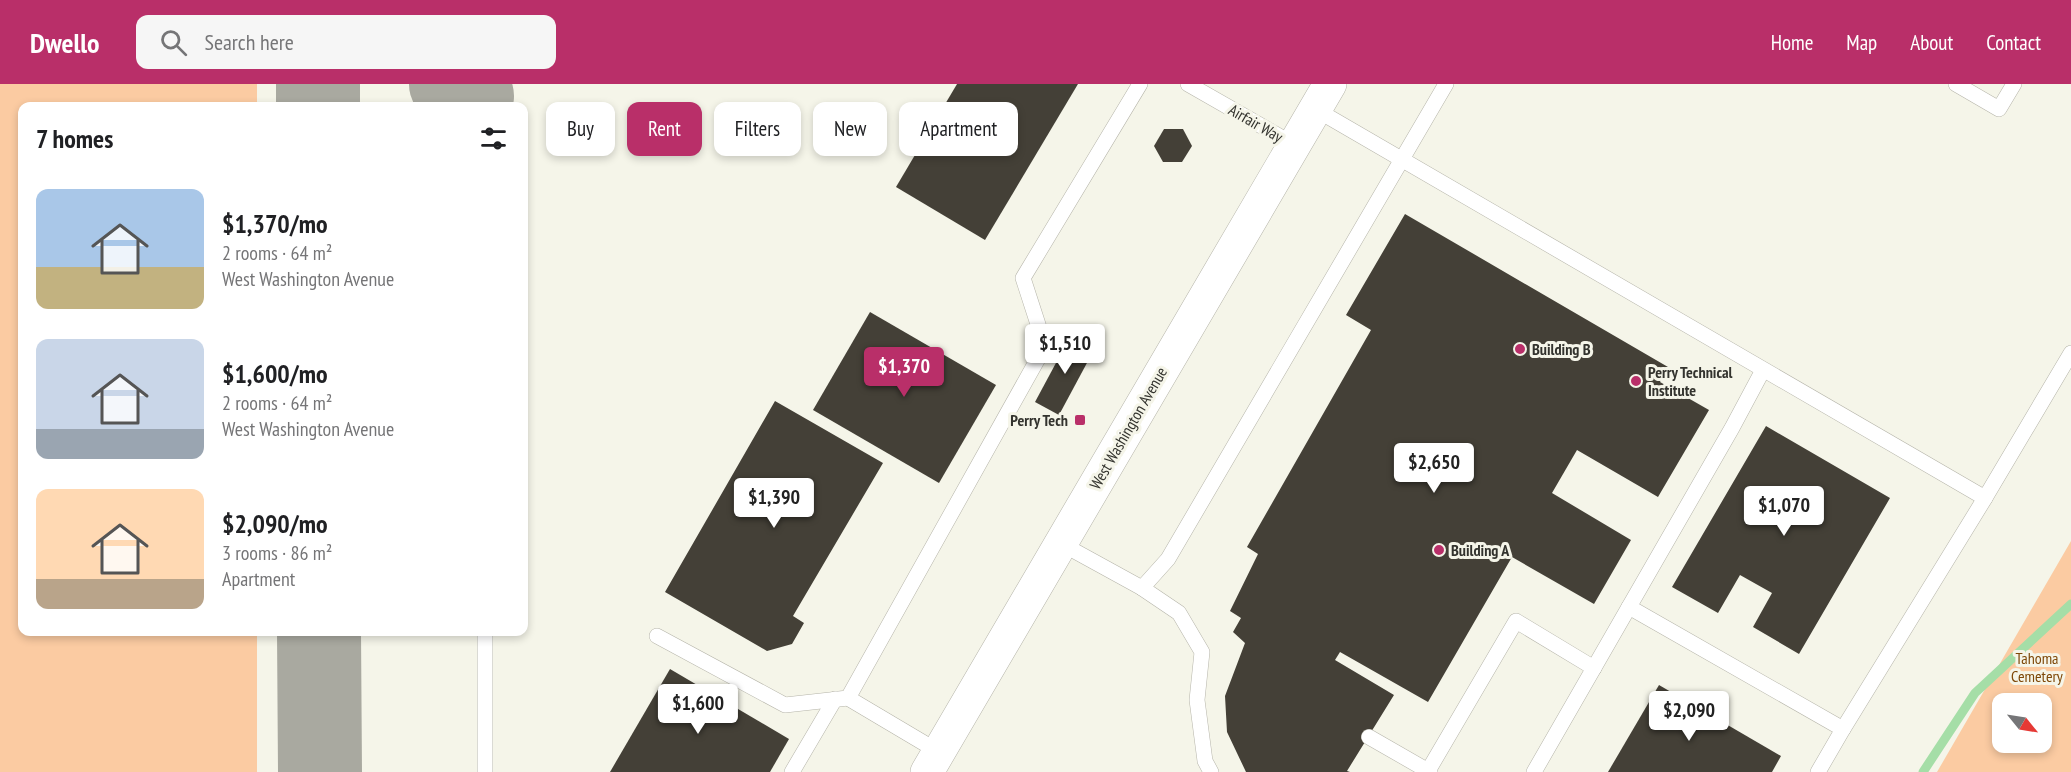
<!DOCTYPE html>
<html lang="en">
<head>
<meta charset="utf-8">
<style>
	body { margin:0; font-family:"PT Sans Narrow",sans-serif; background:#f6f6f6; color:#202124; height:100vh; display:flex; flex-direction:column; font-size:22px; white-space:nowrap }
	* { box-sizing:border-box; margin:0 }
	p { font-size:20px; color:#757577 }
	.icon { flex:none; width:33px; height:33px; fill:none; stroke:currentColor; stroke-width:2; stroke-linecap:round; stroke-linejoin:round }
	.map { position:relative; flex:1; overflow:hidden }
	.panel { position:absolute; left:18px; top:18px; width:510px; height:534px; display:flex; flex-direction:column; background:#fff; border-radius:12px; box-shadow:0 3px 9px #0003 }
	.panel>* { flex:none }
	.banner { position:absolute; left:546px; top:18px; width:570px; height:54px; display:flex; gap:12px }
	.needle { width:39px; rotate:120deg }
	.buttons { position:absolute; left:1992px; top:609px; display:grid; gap:12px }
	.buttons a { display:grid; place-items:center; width:60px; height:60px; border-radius:12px; background:#fff; box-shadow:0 3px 9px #0003; font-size:30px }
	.price { position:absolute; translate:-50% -51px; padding:0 14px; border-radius:6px; background:#fff; color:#222; font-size:20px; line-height:39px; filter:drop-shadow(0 2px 3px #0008) }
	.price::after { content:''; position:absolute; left:50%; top:36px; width:18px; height:14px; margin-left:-9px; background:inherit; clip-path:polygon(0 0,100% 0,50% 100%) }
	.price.current { background:#b92f69; color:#fff }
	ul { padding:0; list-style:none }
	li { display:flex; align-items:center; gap:18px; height:150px; padding:0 18px }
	li span { display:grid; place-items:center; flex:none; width:168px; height:120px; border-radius:12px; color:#555 }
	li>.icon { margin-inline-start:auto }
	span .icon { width:72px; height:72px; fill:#fffc; stroke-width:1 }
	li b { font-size:26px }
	h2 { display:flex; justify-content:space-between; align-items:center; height:72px; padding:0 18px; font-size:26px }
	.chip { padding:0 21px; border-radius:12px; background:#fff; box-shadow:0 3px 9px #0003; font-size:21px; line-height:54px }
	.chip.current { background:#b92f69; color:#fff }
	header { display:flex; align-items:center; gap:36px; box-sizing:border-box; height:84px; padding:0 30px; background:#b92f69; color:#fff }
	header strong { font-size:28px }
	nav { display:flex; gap:33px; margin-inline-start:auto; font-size:21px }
	.search { width:420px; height:54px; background:#f6f6f6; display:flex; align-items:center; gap:15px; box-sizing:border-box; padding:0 21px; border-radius:12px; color:#757577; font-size:22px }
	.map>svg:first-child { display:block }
</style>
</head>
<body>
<header>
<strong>Dwello</strong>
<div class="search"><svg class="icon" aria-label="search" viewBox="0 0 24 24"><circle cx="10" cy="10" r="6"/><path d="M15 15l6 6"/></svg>Search here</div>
<nav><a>Home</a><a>Map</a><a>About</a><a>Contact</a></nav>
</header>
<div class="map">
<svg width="2071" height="688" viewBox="0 0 2071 688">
	<rect width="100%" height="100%" fill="#f5f5e9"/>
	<g fill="#fbcba2" fill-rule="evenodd">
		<polygon points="0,0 257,0 257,22 22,22 22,548 257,548 257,688 0,688"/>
		<path d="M2071,457V688H1937ZM2002,620H2042V658H2002Z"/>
	</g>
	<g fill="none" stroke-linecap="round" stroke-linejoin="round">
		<polyline stroke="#a5dea7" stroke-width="9" points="1923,688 1975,609 2071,520"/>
		<g stroke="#a9a9a0" stroke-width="84">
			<polyline points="318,0 318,22"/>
			<polyline points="451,0 472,12"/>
			<polyline points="319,548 320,688"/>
		</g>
	</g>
	<g fill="#444037">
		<polygon points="957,0 1078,0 985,156 896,103"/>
		<polygon points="1164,45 1183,45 1192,62 1182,78 1163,78 1154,62"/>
		<polygon points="1405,130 1668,283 1660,298 1709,326 1658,413 1577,366 1552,409 1631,456 1594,520 1512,473 1428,618 1340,568 1335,576 1394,611 1347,687 1350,688 1246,688 1227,648 1225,612 1245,559 1233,548 1241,534 1230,527 1258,470 1247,463 1371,246 1346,231"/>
		<polygon points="870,228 996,301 939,399 813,326"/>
		<polygon points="1071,251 1095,264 1059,331 1035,318"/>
		<polygon points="775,317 883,379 793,532 804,539 792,560 767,567 665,508"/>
		<polygon points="1766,342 1890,414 1799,570 1753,543 1772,509 1740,491 1718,529 1672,503"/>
		<polygon points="670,585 789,655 770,688 610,688"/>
		<polygon points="1659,601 1781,672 1772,688 1608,688"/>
	</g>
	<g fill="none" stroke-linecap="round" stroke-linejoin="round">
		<g stroke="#b5b4a9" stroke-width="16">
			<g id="lane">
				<polyline points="1188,0 1293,60"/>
				<polyline points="1956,0 1999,25 2014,0"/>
				<polyline points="1315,25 1985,414 2071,269"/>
				<polyline points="1060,459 1142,504 1179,529 1202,568 1197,616 1205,677 1211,688"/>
				<polyline points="1142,504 1168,475 1446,0"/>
				<polyline points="1629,523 1843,645 1818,688"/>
				<polyline points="657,552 785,621 848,614 1045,262 1023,194 1140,0"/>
				<polyline points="848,614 939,668"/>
				<polyline points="1843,645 1985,414"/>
				<polyline points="1369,653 1430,688"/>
				<polyline points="1428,687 1516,537 1594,584"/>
				<polyline points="485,688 485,548"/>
				<polyline points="792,688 835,615"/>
				<polyline points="1534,688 1732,344 1763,286"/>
			</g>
		</g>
		<g stroke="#b5b4a9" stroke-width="34">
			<polyline id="primary" points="927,688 1330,0"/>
		</g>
		<use href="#lane" stroke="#fff" stroke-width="15"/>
		<use href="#primary" stroke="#fff" stroke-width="33"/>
	</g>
	<g fill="#b92f69" stroke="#f5f5e9" stroke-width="2">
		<circle cx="1520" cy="265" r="6"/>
		<circle cx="1636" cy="297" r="6"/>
		<rect x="1074" y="330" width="12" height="12" rx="3"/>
		<circle cx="1439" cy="466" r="6"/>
	</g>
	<g text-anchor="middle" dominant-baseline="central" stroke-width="6" stroke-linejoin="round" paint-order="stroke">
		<g font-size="16" fill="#33332e" stroke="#f5f5e9">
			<text transform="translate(1256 39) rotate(30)">Airfair Way</text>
			<text transform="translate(1128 344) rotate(-60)">West Washington Avenue</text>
		</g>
		<g font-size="16" font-weight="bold" fill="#33332e" stroke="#f5f5e9" text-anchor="start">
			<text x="1532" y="265">Building B</text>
			<text x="1648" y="288">Perry Technical<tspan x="1648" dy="18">Institute</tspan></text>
			<text x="1068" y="336" text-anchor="end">Perry Tech</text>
			<text x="1451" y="466">Building A</text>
		</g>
		<g font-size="16" fill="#7e4808" stroke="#f5f5e9">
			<text x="2037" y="574">Tahoma<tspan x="2037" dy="18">Cemetery</tspan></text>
		</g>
	</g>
</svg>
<div class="buttons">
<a><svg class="needle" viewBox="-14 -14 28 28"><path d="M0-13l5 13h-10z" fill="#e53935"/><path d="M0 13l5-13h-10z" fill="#757577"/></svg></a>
</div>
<b class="price" style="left:1065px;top:291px">$1,510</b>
<b class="price current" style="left:904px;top:314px">$1,370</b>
<b class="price" style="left:1434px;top:410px">$2,650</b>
<b class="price" style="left:774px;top:445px">$1,390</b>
<b class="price" style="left:1784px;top:453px">$1,070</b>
<b class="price" style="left:698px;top:651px">$1,600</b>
<b class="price" style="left:1689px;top:658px">$2,090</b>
<div class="banner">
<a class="chip">Buy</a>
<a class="chip current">Rent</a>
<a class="chip">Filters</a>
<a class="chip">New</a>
<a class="chip">Apartment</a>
</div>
<section class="panel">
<h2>7 homes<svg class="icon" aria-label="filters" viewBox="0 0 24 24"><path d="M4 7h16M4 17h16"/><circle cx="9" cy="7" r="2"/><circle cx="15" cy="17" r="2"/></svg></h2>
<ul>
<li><span style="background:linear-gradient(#a9c7e8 65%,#c2b280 0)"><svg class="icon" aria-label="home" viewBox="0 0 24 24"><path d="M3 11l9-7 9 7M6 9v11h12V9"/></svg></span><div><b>$1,370/mo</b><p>2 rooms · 64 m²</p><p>West Washington Avenue</p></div></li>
<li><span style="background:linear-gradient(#c9d6e8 75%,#9aa5b1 0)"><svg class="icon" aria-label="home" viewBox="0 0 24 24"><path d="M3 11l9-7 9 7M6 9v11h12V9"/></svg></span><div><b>$1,600/mo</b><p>2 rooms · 64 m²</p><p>West Washington Avenue</p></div></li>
<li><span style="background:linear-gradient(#ffd9b3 75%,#b9a48a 0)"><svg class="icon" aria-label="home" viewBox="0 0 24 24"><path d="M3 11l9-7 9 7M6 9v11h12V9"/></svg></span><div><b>$2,090/mo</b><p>3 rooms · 86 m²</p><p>Apartment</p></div></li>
</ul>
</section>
</div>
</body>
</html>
